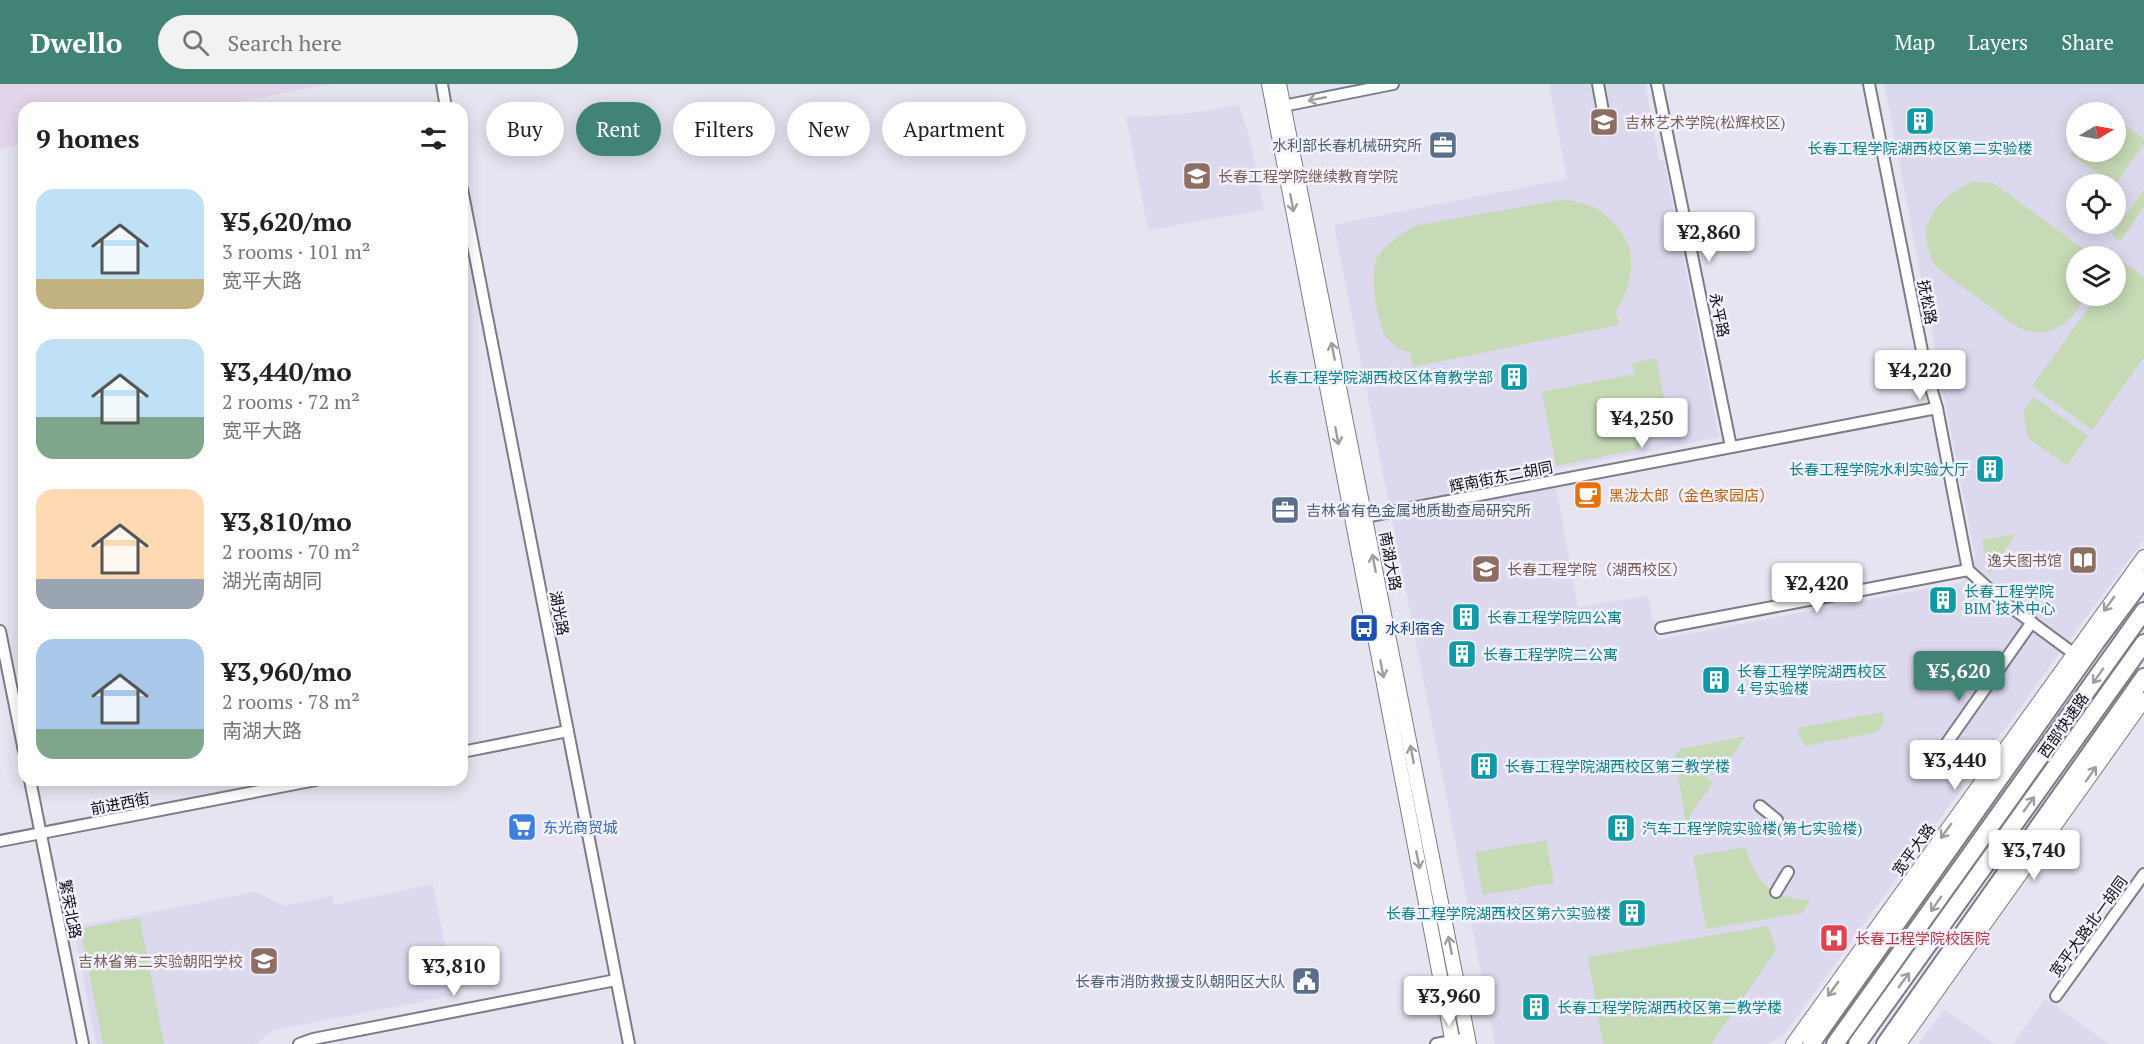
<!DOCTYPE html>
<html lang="en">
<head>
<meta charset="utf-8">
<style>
	body { margin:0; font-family:"PT Serif","Noto Sans SC",serif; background:#f2f2f2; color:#222; height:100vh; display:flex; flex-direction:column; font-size:22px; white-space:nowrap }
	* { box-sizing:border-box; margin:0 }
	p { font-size:20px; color:#767676 }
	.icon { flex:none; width:33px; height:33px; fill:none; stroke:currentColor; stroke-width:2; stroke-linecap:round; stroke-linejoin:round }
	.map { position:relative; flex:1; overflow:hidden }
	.panel { position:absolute; left:18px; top:18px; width:450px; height:684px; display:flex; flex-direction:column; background:#fff; border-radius:18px; box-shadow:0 3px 15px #0003 }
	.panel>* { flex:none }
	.top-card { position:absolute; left:486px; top:18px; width:570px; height:54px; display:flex; gap:12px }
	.needle { width:39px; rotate:80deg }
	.controls { position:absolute; left:2066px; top:18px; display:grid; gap:12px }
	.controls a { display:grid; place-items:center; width:60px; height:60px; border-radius:50%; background:#fff; box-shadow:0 3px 15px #0003; font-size:30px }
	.price { position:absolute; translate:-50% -51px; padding:0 14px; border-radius:6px; background:#fff; color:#222; font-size:20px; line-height:39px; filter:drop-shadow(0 2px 3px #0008) }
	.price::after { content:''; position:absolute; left:50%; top:36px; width:18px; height:14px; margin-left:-9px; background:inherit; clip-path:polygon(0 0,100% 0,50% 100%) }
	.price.current { background:#418476; color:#fff }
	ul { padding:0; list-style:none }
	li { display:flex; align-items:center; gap:18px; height:150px; padding:0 18px }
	li span { display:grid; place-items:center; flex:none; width:168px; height:120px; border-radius:18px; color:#555 }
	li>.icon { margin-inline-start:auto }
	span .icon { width:72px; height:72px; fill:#fffc; stroke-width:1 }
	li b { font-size:26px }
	h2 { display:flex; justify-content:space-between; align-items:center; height:72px; padding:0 18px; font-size:26px }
	.pill { padding:0 21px; border-radius:27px; background:#fff; box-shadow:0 3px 15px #0003; font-size:21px; line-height:54px }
	.pill.current { background:#418476; color:#fff }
	header { display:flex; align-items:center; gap:36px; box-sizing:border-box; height:84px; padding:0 30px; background:#418476; color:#fff }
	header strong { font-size:28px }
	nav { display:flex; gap:33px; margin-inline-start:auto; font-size:21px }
	.search { width:420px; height:54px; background:#f2f2f2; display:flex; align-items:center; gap:15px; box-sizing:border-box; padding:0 21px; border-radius:33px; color:#767676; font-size:22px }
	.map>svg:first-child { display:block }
</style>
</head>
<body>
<header>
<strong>Dwello</strong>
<div class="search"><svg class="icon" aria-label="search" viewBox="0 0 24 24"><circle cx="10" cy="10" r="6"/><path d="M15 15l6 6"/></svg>Search here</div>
<nav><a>Map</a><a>Layers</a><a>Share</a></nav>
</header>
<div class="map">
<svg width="2144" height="960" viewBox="0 0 2144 960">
	<rect width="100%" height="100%" fill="#e5e4f0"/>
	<g fill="#dcd9ee" fill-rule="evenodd">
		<path d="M1549,0H1645L1659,76H1664L1719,353L1553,386L1578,523L1648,512L1657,556L1962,498L1975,472L1884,0H2144V456L2069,556L1783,952L1768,960H1495L1334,141L1567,95ZM2076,28H2115V68H2076ZM2076,100H2115V140H2076ZM2076,172H2115V212H2076Z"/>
		<polygon points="1239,21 1251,58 1264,126 1148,146 1126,33 1185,30"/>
		<polygon points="433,800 455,911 274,946 255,960 96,960 73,843 256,808 284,822 332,812 334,821"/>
		<polygon points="2045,914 2059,924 2109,960 2013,960"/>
		<polygon points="1944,926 1995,960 1918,960"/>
	</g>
	<polygon fill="#e3d6ea" points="0,0 330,0 207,24 24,24 24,60 0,65"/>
	<g fill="#c7dab6">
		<polygon points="2115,34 2144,55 2144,60 2115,101 2106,100 2102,97 2104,93 2070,70 2076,61 2076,68 2115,68"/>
		<path d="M1972,98L1993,99L2084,165L2086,172H2076V212H2085C2076,230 2065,246 2042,248C2018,250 2000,230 1983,217C1968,206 1947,194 1935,181C1931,177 1930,170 1928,164C1919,131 1946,111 1972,98Z"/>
		<polygon points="2144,105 2144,123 2120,157 2112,151"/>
		<path d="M1566,115C1575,118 1585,119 1593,123C1599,125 1604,131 1608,134C1640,160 1635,196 1616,228L1619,241L1413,283L1410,269C1401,267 1393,262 1387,254C1377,239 1368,188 1378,172C1386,160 1401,151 1413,142Z"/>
		<polygon points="2122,177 2144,193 2144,273 2092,346 2032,302 2097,212 2115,212 2115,186"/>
		<polygon points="1656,274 1671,349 1638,355 1640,365 1556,382 1542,308 1634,290 1632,279"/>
		<polygon points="2034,313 2088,352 2067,382 2028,354 2023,328"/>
		<polygon points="2015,450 1989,491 1982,456"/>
		<polygon points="1882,628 1884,638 1877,648 1805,662 1800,653 1798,644"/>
		<polygon points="1746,652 1720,689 1714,685 1707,694 1713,699 1689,732 1693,752 1688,753 1675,672 1680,665"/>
		<polygon points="1546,756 1554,799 1483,811 1475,768"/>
		<path d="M1745,763C1757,800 1771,814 1811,816L1802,829L1706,845L1693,772Z"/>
		<polygon points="136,834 140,836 164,960 103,960 81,848 84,844"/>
		<polygon points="1768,842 1776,866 1711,960 1603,960 1588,873"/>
	</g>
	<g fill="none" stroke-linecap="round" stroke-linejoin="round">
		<g stroke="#7d7c86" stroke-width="14">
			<g id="minor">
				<polyline points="442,0 446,24"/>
				<polyline points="1598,0 1605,38"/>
				<polyline points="1657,0 1731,363"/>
				<polyline points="1869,0 1926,287 1937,324 1968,486 2000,515 2073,569"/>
				<polyline points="1283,22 1393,0"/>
				<polyline points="462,105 629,960"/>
				<polyline points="1359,434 1937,324"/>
				<polyline points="1661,544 1968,486"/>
				<polyline points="0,547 24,667"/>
				<polyline points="462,668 568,647"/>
				<polyline points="1978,687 1944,663 2032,538"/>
				<polyline points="30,696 83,960"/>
				<polyline points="1760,722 1777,736"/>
				<polyline points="0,757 316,696"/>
				<polyline points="1776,808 1788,788"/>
				<polyline points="2056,912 2144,790"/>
				<polyline points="299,960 313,955 616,896"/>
				<polyline points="1436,960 1468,954"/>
			</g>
		</g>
		<g stroke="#7d7c86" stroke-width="16">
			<g id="major">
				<polyline points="1269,0 1453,960"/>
				<polyline points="1279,0 1469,960"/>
				<polyline points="1793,960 2144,473"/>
				<polyline points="1899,960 2144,616"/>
			</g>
		</g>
		<g stroke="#7d7c86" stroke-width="20">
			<g id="highway">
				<polyline points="1811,960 2097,557 2144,494"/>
				<polyline points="1835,960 2144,527"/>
				<polyline points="1857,960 2144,559"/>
				<polyline points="1885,960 2144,593"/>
			</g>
		</g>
		<use href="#minor" stroke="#fff" stroke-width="10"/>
		<use href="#major" stroke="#fff" stroke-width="14"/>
		<use href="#highway" stroke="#fff" stroke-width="16"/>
	</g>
	<defs><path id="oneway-shaft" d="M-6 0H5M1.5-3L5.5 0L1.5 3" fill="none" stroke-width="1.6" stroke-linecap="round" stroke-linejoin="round" transform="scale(1.5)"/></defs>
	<g stroke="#9e9e9f">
		<use href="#oneway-shaft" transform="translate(1317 15) rotate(169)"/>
		<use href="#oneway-shaft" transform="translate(1292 119) rotate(79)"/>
		<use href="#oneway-shaft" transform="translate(1333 267) rotate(-101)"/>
		<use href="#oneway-shaft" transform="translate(1337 352) rotate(79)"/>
		<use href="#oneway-shaft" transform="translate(1374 479) rotate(-101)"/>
		<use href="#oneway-shaft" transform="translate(2109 520) rotate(126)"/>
		<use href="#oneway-shaft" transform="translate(1382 585) rotate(79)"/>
		<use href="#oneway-shaft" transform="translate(2098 592) rotate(125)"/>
		<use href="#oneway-shaft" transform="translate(1412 670) rotate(-101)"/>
		<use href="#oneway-shaft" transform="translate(2091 690) rotate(-55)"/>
		<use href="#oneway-shaft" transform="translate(2029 720) rotate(-54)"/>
		<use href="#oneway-shaft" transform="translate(1946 747) rotate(126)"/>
		<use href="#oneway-shaft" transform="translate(1418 776) rotate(79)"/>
		<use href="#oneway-shaft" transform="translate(1936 820) rotate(125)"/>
		<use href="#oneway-shaft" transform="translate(1450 861) rotate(-101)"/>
		<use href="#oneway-shaft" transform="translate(1904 896) rotate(-54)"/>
		<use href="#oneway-shaft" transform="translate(1833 905) rotate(126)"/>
	</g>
	<defs>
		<g id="building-square" transform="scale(1.5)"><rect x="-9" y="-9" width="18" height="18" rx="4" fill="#0f9aa8" stroke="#f2f1fd"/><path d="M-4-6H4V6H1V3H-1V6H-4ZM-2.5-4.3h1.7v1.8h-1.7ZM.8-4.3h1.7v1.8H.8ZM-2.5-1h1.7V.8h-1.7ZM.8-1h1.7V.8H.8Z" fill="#fff"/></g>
		<g id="university-square" transform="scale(1.5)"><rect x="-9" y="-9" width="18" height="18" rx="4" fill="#8d6e63" stroke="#f2f1fd"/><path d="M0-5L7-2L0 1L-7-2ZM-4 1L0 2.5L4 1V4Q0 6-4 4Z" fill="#fff"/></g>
		<g id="office-square" transform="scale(1.5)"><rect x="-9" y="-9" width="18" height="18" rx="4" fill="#5c6f8a" stroke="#f2f1fd"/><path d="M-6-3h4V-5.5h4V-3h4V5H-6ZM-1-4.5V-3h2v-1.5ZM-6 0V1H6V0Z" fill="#fff"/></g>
		<g id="cafe-square" transform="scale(1.5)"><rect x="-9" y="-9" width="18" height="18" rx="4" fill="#e8710a" stroke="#f2f1fd"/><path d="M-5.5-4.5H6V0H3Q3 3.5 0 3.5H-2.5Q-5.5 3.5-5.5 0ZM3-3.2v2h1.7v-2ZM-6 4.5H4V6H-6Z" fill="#fff"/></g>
		<g id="library-square" transform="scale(1.5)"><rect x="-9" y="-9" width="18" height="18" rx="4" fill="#8d6e63" stroke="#f2f1fd"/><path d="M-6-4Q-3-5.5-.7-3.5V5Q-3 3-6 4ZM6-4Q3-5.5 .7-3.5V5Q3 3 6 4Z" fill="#fff"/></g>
		<g id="bus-square" transform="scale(1.5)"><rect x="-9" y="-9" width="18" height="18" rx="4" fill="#1a4fb4" stroke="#f2f1fd"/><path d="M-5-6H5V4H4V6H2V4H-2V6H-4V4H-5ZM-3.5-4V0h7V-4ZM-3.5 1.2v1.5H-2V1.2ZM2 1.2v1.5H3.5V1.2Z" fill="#fff"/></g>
		<g id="supermarket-square" transform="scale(1.5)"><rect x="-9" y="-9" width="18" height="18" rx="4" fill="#3f7fe0" stroke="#f2f1fd"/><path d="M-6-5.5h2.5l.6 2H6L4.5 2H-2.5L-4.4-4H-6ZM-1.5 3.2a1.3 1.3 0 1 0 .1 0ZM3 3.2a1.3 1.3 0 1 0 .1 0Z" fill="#fff"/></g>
		<g id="hospital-square" transform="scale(1.5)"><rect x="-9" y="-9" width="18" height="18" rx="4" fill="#e0444e" stroke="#f2f1fd"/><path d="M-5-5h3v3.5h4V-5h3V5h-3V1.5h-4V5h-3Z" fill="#fff"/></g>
		<g id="school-square" transform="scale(1.5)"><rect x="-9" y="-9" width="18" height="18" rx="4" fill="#8d6e63" stroke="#f2f1fd"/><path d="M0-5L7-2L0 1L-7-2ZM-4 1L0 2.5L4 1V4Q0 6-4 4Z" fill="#fff"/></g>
		<g id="civic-square" transform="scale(1.5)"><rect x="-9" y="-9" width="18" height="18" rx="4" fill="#5c6f8a" stroke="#f2f1fd"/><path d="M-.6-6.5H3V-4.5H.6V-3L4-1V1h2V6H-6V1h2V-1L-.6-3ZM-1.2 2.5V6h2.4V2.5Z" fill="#fff"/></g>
	</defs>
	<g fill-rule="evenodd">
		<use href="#building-square" x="1920" y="37"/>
		<use href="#university-square" x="1604" y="38"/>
		<use href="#office-square" x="1443" y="61"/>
		<use href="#university-square" x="1197" y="92"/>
		<use href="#building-square" x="1514" y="293"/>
		<use href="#building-square" x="1990" y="385"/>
		<use href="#cafe-square" x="1588" y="411"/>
		<use href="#office-square" x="1285" y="426"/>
		<use href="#library-square" x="2083" y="476"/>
		<use href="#university-square" x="1486" y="485"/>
		<use href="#building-square" x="1943" y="516"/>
		<use href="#building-square" x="1466" y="533"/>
		<use href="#bus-square" x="1364" y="544"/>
		<use href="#building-square" x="1462" y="570"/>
		<use href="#building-square" x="1716" y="596"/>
		<use href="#building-square" x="1484" y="682"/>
		<use href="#supermarket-square" x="522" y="743"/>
		<use href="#building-square" x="1621" y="744"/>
		<use href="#building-square" x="1632" y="829"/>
		<use href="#hospital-square" x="1834" y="854"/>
		<use href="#school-square" x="264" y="877"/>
		<use href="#civic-square" x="1306" y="897"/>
		<use href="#building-square" x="1536" y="923"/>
	</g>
	<g text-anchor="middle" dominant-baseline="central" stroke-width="5" stroke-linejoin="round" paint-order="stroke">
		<g font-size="15" fill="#785e54" stroke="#f2f1fd" text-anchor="start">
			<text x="1625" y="38">吉林艺术学院(松辉校区)</text>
			<text x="1218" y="92">长春工程学院继续教育学院</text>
			<text x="2062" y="476" text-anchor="end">逸夫图书馆</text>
			<text x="1507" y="485">长春工程学院（湖西校区）</text>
			<text x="243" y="877" text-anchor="end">吉林省第二实验朝阳学校</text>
		</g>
		<g font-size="15" fill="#4e5e75" stroke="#f2f1fd" text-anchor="end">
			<text x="1422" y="61">水利部长春机械研究所</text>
			<text x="1306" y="426" text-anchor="start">吉林省有色金属地质勘查局研究所</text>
			<text x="1285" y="897">长春市消防救援支队朝阳区大队</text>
		</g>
		<g font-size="15" fill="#0d838f" stroke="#f2f1fd" text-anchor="start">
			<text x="1920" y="64" text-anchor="middle">长春工程学院湖西校区第二实验楼</text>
			<text x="1493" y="293" text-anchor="end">长春工程学院湖西校区体育教学部</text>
			<text x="1969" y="385" text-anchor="end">长春工程学院水利实验大厅</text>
			<text x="1964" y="507">长春工程学院<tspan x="1964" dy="17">BIM 技术中心</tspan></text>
			<text x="1487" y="533">长春工程学院四公寓</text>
			<text x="1483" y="570">长春工程学院二公寓</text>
			<text x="1737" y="587">长春工程学院湖西校区<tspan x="1737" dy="17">4 号实验楼</tspan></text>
			<text x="1505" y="682">长春工程学院湖西校区第三教学楼</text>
			<text x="1642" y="744">汽车工程学院实验楼(第七实验楼)</text>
			<text x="1611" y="829" text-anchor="end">长春工程学院湖西校区第六实验楼</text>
			<text x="1557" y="923">长春工程学院湖西校区第二教学楼</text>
		</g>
		<g font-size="15" fill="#0d0d10" stroke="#f2f1fd">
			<text transform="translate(1928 218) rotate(79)">抚松路</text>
			<text transform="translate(1720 231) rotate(78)">永平路</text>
			<text transform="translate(1501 392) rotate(-11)">辉南街东二胡同</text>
			<text transform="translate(1391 477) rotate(79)">南湖大路</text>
			<text transform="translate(560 529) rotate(79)">湖光路</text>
			<text transform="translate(2063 641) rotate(-55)">西部快速路</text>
			<text transform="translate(120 719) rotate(-11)">前进西街</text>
			<text transform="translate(1913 765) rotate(-54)">宽平大路</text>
			<text transform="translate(71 825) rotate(79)">繁荣北路</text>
			<text transform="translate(2088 842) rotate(-54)">宽平大路北一胡同</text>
		</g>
		<g font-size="15" fill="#c56008" stroke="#f2f1fd" text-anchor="start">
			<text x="1609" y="411">黑泷太郎（金色家园店）</text>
		</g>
		<g font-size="15" fill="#164399" stroke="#f2f1fd" text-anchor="start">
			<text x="1385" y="544">水利宿舍</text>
		</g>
		<g font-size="15" fill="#366cbe" stroke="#f2f1fd" text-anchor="start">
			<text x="543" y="743">东光商贸城</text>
		</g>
		<g font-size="15" fill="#be3a42" stroke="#f2f1fd" text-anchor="start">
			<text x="1855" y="854">长春工程学院校医院</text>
		</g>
	</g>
</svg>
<div class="controls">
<a><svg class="needle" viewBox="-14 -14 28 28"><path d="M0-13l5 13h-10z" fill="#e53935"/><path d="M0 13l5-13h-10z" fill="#767676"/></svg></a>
<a><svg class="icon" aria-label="locate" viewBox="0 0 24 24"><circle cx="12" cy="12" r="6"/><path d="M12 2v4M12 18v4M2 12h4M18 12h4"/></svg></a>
<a><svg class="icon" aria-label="layers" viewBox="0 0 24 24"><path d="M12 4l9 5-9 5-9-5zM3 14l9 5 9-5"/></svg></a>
</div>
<b class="price" style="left:1709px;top:179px">¥2,860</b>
<b class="price" style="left:1920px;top:317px">¥4,220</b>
<b class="price" style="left:1642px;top:365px">¥4,250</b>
<b class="price" style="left:1817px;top:530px">¥2,420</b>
<b class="price current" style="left:1959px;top:618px">¥5,620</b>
<b class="price" style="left:1955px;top:707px">¥3,440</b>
<b class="price" style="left:2034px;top:797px">¥3,740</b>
<b class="price" style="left:454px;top:913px">¥3,810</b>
<b class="price" style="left:1449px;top:943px">¥3,960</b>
<div class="top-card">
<a class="pill">Buy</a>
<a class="pill current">Rent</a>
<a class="pill">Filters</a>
<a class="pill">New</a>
<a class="pill">Apartment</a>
</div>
<section class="panel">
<h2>9 homes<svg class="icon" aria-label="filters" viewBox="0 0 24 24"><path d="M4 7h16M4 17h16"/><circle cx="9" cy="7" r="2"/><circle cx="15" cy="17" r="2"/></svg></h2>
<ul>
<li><span style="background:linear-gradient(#bfe0f5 75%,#c2b280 0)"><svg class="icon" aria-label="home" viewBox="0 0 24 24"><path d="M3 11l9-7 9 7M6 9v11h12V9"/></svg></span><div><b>¥5,620/mo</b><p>3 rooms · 101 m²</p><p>宽平大路</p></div></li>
<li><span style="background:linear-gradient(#bfe0f5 65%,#7fa58c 0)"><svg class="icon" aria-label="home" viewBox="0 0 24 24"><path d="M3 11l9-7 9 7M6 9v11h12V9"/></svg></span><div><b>¥3,440/mo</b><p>2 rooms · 72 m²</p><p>宽平大路</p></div></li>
<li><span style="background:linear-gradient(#ffd9b3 75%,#9aa5b1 0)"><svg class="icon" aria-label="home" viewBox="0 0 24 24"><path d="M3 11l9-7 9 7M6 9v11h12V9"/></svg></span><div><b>¥3,810/mo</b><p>2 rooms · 70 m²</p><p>湖光南胡同</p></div></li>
<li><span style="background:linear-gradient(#a9c7e8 75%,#7fa58c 0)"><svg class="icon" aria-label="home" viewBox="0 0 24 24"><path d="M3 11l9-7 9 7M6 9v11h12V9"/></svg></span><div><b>¥3,960/mo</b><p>2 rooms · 78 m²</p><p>南湖大路</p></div></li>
</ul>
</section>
</div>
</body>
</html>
